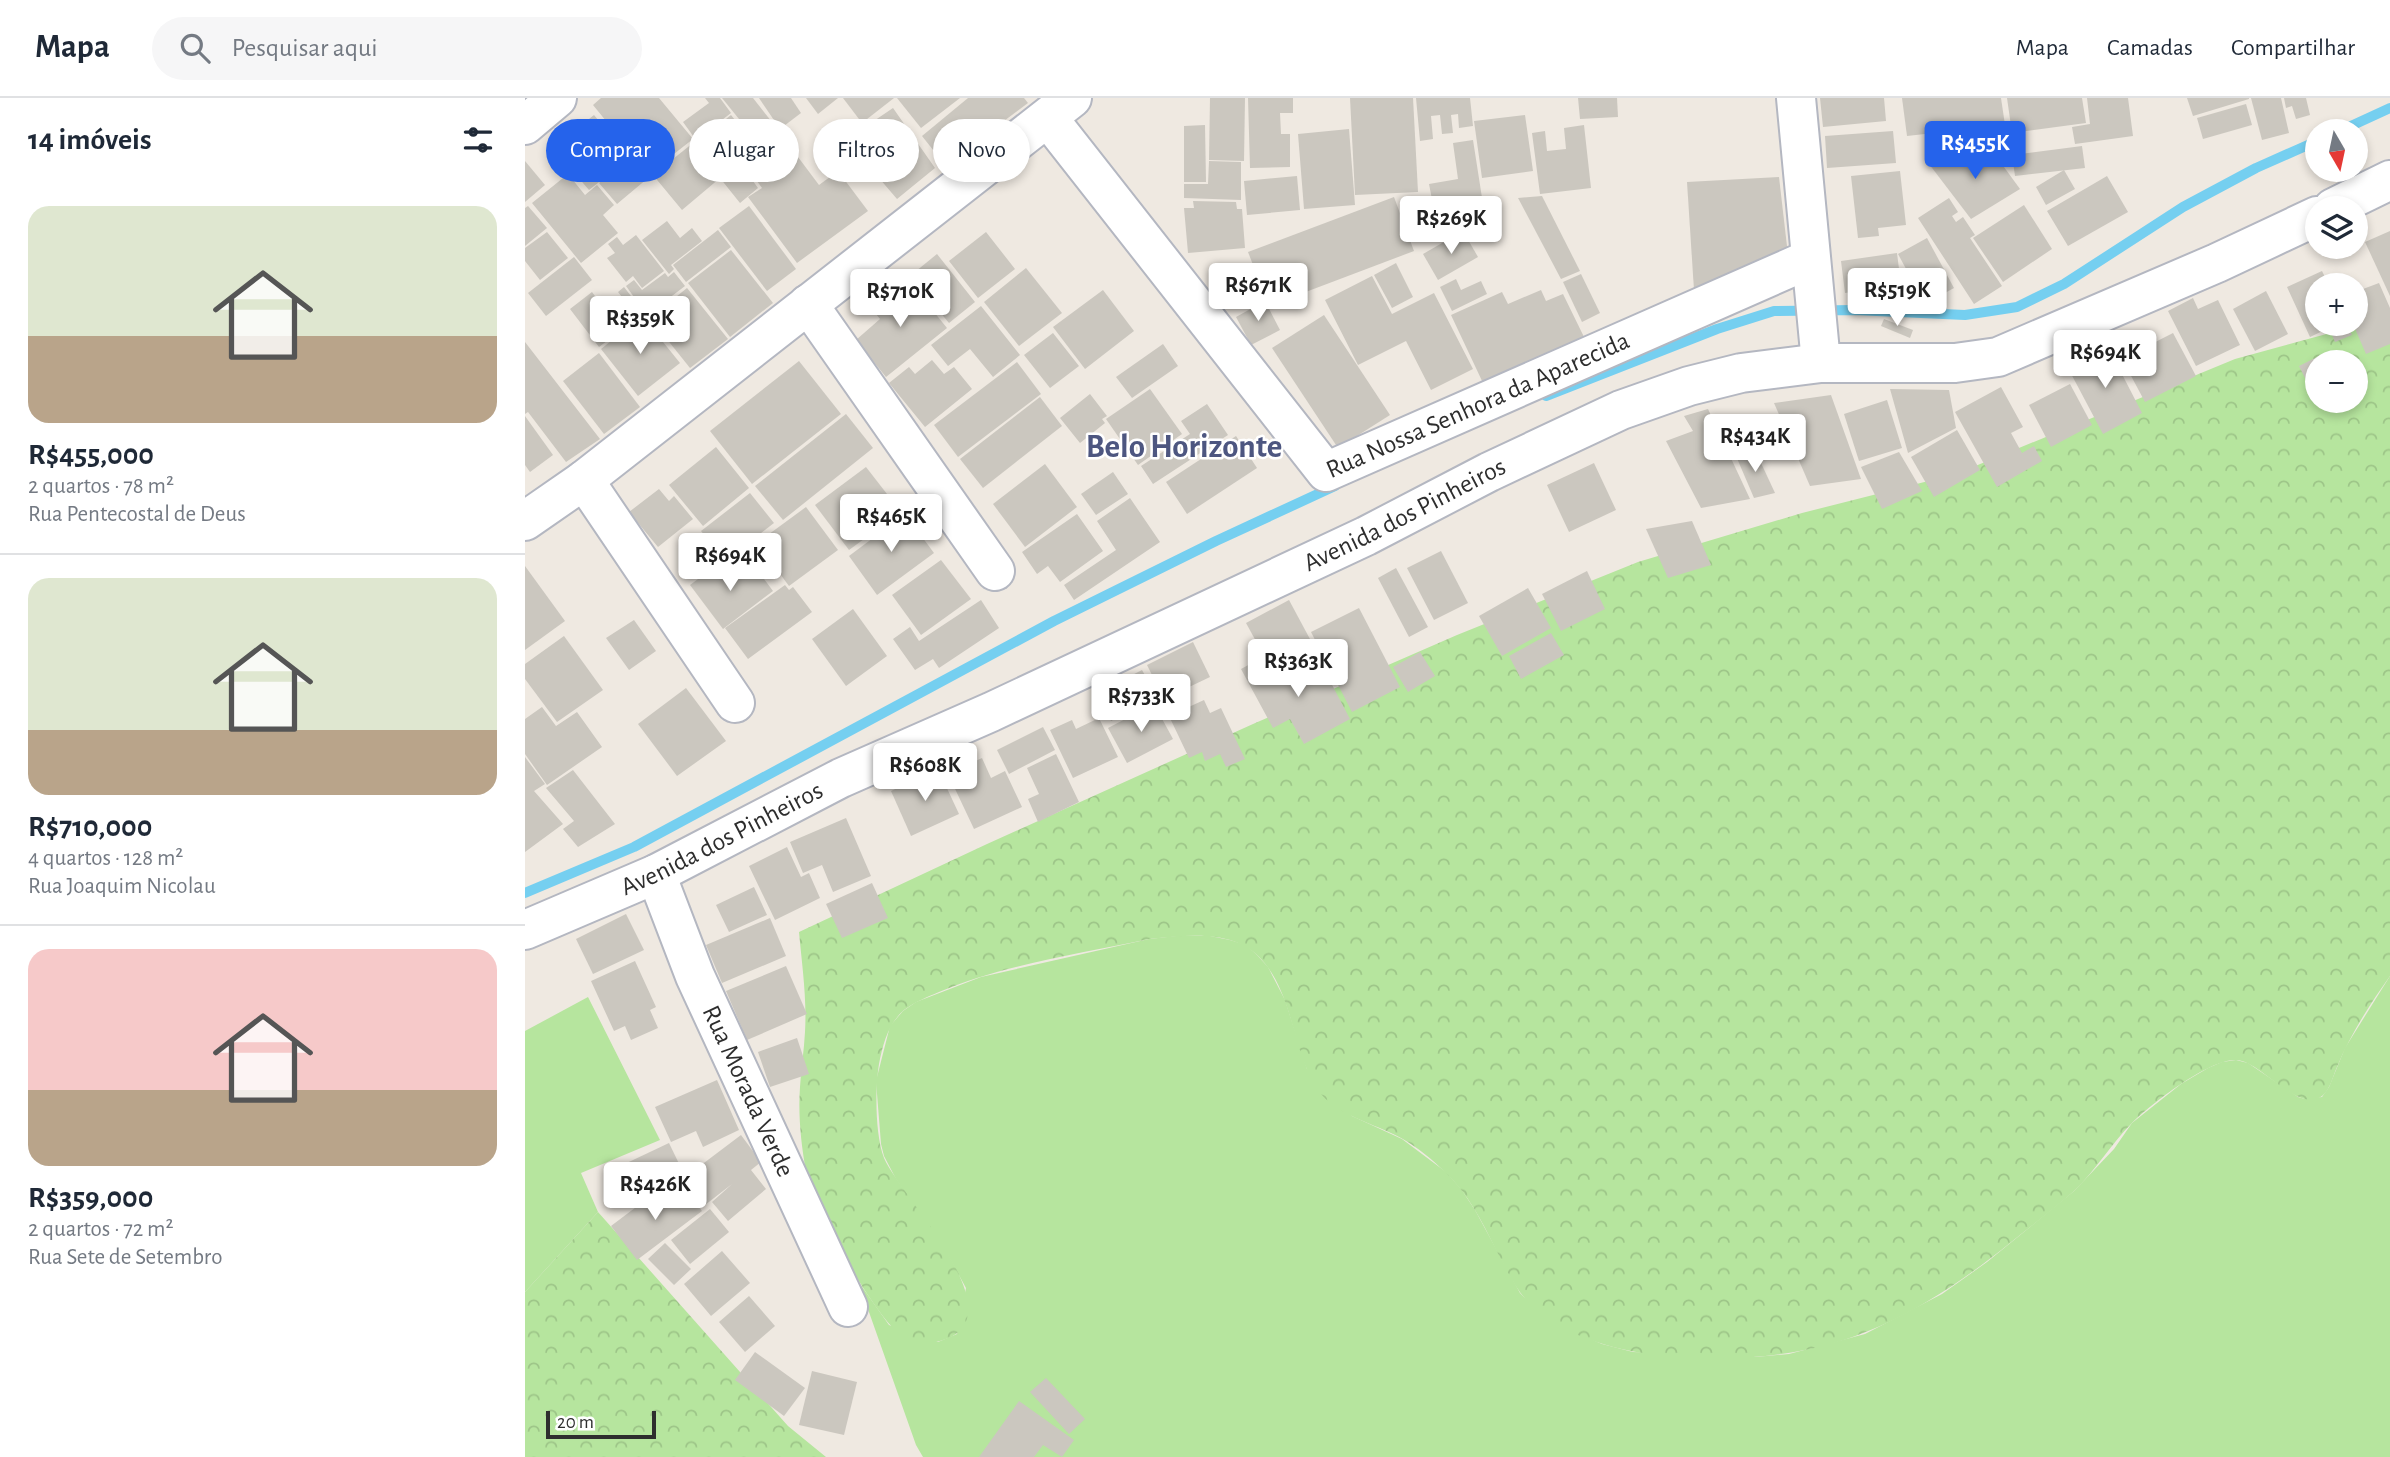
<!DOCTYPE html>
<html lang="pt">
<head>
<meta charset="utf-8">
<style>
	body { margin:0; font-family:"Alegreya Sans",sans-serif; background:#f6f6f7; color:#1f2937; height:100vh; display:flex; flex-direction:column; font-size:26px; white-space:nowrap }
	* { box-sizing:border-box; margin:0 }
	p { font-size:23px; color:#747a83 }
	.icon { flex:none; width:38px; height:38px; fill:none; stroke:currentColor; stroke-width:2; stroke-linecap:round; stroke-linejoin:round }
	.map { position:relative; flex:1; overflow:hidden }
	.details { display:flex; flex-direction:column; background:#fff; width:525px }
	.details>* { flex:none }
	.hud { position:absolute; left:21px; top:21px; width:665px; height:63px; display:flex; gap:14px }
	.needle { width:46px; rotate:171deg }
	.controls { position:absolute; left:1780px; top:21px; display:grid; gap:14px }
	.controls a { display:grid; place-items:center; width:63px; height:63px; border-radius:50%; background:#fff; box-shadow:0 4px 10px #0003; font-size:35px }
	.scale { position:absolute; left:21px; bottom:18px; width:110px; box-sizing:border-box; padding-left:7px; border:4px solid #2e2e2e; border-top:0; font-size:19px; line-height:24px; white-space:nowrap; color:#2e2e2e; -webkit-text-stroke:5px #fff; paint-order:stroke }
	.price { position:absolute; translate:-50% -60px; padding:0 16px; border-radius:7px; background:#fff; color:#222; font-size:23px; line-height:46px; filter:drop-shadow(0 2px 4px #0008) }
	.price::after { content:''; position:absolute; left:50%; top:42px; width:21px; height:16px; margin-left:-10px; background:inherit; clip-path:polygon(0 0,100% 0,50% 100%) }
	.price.on { background:#2563eb; color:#fff }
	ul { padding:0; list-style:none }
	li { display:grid; align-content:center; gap:14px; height:371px; padding:0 28px }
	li+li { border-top:2px solid #e0e1e3 }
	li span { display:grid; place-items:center; height:217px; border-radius:21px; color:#555 }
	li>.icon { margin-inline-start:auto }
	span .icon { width:126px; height:126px; fill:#fffc; stroke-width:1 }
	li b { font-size:30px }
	h2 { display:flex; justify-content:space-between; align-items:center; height:84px; padding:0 28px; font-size:30px }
	.tag { padding:0 24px; border-radius:32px; background:#fff; box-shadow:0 4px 10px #0003; font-size:24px; line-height:63px }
	.tag.on { background:#2563eb; color:#fff }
	header { display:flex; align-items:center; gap:42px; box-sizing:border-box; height:98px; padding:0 35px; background:#fff; border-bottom:2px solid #e0e1e3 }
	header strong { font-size:33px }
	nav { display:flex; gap:38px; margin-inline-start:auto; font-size:24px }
	.search { width:490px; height:63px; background:#f6f6f7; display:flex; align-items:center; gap:18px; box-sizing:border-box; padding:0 24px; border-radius:38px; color:#747a83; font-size:26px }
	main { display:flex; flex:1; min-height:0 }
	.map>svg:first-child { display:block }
</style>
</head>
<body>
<header>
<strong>Mapa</strong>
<div class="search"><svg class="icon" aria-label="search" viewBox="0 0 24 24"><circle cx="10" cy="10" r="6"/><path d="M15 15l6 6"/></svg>Pesquisar aqui</div>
<nav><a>Mapa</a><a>Camadas</a><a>Compartilhar</a></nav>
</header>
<main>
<section class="details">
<h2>14 imóveis<svg class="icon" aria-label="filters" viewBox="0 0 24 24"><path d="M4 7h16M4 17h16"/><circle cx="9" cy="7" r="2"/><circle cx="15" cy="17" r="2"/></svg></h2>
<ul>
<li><span style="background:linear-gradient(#dfe7d0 60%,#b9a48a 0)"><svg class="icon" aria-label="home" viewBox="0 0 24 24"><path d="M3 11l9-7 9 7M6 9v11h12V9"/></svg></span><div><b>R$455,000</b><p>2 quartos · 78 m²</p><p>Rua Pentecostal de Deus</p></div></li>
<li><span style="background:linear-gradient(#dfe7d0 70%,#b9a48a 0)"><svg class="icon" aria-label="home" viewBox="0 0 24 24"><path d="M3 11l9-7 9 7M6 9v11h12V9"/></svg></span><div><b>R$710,000</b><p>4 quartos · 128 m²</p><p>Rua Joaquim Nicolau</p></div></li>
<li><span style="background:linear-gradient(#f6c9c9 65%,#b9a48a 0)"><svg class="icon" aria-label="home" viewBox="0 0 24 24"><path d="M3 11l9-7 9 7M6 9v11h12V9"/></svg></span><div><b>R$359,000</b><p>2 quartos · 72 m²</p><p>Rua Sete de Setembro</p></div></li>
</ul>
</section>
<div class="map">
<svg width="1865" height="1359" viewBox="0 0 1865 1359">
	<defs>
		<pattern id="forest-crowns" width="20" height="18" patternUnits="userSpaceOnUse" patternTransform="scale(1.75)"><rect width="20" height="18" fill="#b6e59e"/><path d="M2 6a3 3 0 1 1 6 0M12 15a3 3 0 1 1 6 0" fill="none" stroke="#9dc588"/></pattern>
	</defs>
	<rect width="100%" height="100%" fill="#efe9e1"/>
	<g fill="#b6e59e">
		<polygon points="651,838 685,838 705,842 721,847 732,857 743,869 760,902 782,971 827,1018 877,1041 921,1074 936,1091 950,1112 995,1195 1010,1210 1047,1233 1077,1246 1108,1254 1230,1259 1264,1256 1340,1236 1417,1196 1462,1164 1549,1093 1589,1051 1607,1025 1656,986 1683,970 1697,964 1711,962 1723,965 1773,999 1780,1001 1797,999 1804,989 1820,950 1865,878 1865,1359 398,1359 391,1347 333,1183 364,1227 413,1244 432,1236 441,1190 424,1159 371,1081 359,1058 356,1046 351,983 365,928 378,913 391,904 456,879 624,841"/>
		<polygon points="63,899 135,1042 56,1075 73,1114 0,1194 0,933"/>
	</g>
	<g fill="url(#forest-crowns)" fill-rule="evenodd">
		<path d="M1853,222H1865V878C1845,906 1825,937 1812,969C1808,978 1805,992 1797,998C1772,1016 1737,963 1711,962C1684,961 1626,1006 1607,1025C1586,1046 1571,1072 1549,1093C1529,1111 1506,1128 1485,1145C1379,1230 1294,1268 1155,1259C1105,1256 1050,1244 1010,1211C991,1194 982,1172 970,1150C957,1123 943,1096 921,1075C908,1062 892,1049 876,1040C849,1025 811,1018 792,991C779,971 773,945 766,922C742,837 704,832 624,841C554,856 480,866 414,894C402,899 390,904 379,912C363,926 358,946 354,966C350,991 350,1036 359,1060C375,1097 491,1215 421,1241C386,1254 367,1232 349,1206C325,1171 309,1142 293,1104C289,1094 283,1083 281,1073C276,1046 273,1016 275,989C276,971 279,953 280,934C282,901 277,867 274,834L462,746L728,626L932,537L1113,464L1277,415L1431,376L1710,261ZM1792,264H1830V303H1792Z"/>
		<polygon points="73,1114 263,1328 301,1359 0,1359 0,1194"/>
	</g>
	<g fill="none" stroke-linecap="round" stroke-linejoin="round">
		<g stroke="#75cff0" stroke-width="10">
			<polyline points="1815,33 1865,10"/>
			<polyline points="1021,298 1192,231 1249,213 1330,212 1440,217 1492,209 1539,186 1658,109 1731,70 1792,43"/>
			<polyline points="0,795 109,749 529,523 691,443 810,388"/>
		</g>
	</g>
	<g fill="#cbc7bf">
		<polygon points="76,0 134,0 168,41 140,63 129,49 113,62 68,7"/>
		<polygon points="180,0 195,0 206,15 171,42 158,24 184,5"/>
		<polygon points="197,0 228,0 254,33 235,47"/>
		<polygon points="234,0 266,0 276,15 255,31"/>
		<polygon points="281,0 313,0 293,16"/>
		<polygon points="318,0 369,0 337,25"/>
		<polygon points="372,0 435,0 396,30"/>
		<polygon points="443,0 499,0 503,5 420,67 397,38"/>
		<polygon points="685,0 720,0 719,63 684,62"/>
		<polygon points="723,0 768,0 768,15 755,15 756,36 765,36 765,69 725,70"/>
		<polygon points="825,0 888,0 893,94 830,97"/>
		<polygon points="891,0 945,0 948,28 934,30 933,16 926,17 928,35 917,36 915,17 906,18 908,41 895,43"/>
		<polygon points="1053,0 1092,0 1093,19 1055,21"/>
		<polygon points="1295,0 1359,0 1361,23 1298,29"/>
		<polygon points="1377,0 1476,0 1480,27 1382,38"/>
		<polygon points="1482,0 1557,0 1561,25 1487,35"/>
		<polygon points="1562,0 1603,0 1608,38 1550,46 1547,29 1565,26"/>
		<polygon points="1662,0 1724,0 1724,1 1668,18"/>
		<polygon points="1726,0 1756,0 1764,35 1737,42"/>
		<polygon points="1759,0 1781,0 1785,17 1771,21 1767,8 1761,10"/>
		<polygon points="1721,6 1727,27 1678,41 1672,20"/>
		<polygon points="368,10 410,70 372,101 342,66 359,56 337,31"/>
		<polygon points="69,17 111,68 119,63 129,75 92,106 74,85 78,81 64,92 28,50"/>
		<polygon points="206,17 231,49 197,76 172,44"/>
		<polygon points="1000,17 1008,73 957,80 949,23"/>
		<polygon points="680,27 681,84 659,84 659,28"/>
		<polygon points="1059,27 1066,90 1015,96 1007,35 1020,33 1022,53 1041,51 1039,30"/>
		<polygon points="824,31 830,107 779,111 773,36"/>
		<polygon points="1368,33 1371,65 1302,70 1300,38"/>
		<polygon points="948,42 960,119 915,142 904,86 933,81 928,45"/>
		<polygon points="168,45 196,79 215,65 233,90 215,105 195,80 157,112 128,77"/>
		<polygon points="1557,48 1560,70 1490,78 1487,57"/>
		<polygon points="267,51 294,87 313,73 343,113 272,165 223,99 237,90 229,79"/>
		<polygon points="1468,54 1495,91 1446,121 1401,62"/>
		<polygon points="0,63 20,87 0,104"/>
		<polygon points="684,63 716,64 716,102 659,100 659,86 683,86"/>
		<polygon points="1539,72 1550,91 1521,107 1511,89"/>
		<polygon points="1375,73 1381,127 1353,130 1354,138 1333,140 1326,78"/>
		<polygon points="43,76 60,97 72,87 89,107 78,117 93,135 56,165 7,105"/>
		<polygon points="772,78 775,112 722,117 719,83"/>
		<polygon points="1582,78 1603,114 1543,148 1522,113"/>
		<polygon points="1254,79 1263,157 1169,192 1162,84"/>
		<polygon points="1017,98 1055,173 1036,181 993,100"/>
		<polygon points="869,99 889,153 744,208 723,154"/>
		<polygon points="1424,100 1433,114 1427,118 1431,124 1438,119 1450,137 1445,140 1477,188 1449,206 1393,120"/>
		<polygon points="668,103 711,104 712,111 717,111 720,150 663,155 659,110 669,110"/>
		<polygon points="1499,107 1527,151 1478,184 1448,140"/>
		<polygon points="3,108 22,130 0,148 0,110"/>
		<polygon points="224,108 271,171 242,193 194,130"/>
		<polygon points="142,123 155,140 167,130 177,143 146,167 149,171 144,176 117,142"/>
		<polygon points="193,132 206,149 161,184 148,167"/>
		<polygon points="938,133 953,159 913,182 898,156"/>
		<polygon points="1865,133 1865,198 1840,144"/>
		<polygon points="22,134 43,160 15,182 0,163 0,150"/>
		<polygon points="461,134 490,171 453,200 424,163"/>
		<polygon points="111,137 139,173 117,190 108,178 101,184 82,160 90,155 83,146 92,139 98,147"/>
		<polygon points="1402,140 1429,190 1400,206 1373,156"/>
		<polygon points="206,152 248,205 205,239 163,185"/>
		<polygon points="1372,155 1376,187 1320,195 1316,163"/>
		<polygon points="412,156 450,204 424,225 385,178"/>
		<polygon points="49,159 67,182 21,218 3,195"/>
		<polygon points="871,165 888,199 867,210 849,177"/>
		<polygon points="501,170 537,215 494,248 459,204"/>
		<polygon points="1797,173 1804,187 1792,187 1792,226 1822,226 1827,237 1810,244 1804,230 1785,239 1762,189"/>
		<polygon points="149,174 160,188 122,217 101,188 109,182 117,192 140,175 143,179"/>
		<polygon points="1056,176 1075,215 1057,224 1038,184"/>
		<polygon points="847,178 867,216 909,195 948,271 906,292 881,243 833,267 800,202"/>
		<polygon points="931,181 936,192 956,183 962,196 927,213 915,189"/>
		<polygon points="383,182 422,230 361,279 331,242 355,221 347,211"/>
		<polygon points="1854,185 1865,210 1865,246 1841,256 1828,226 1830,226 1830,194"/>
		<polygon points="99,189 119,215 74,249 45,211 67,194 76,206 85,199 94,210 101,204 93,194"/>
		<polygon points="162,190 203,241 165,270 125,220"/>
		<polygon points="578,192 609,233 560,271 528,229"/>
		<polygon points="1016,192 1021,203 1038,196 1059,239 958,285 926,217 977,194 983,206"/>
		<polygon points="1741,193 1763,236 1730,253 1708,211"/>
		<polygon points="1668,200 1673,211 1693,202 1715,247 1671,268 1643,213"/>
		<polygon points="740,203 755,232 726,247 711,219"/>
		<polygon points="456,208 495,257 468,279 445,251 423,268 406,247"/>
		<polygon points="799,217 865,317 813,350 747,250"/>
		<polygon points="117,218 155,265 113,298 76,251"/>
		<polygon points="1359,221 1388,232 1385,240 1356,228"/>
		<polygon points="528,235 554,268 525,290 499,257"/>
		<polygon points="1648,235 1671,278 1620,304 1597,261"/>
		<polygon points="0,244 75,341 41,364 3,314 0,316"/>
		<polygon points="638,246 653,268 607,300 591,279"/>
		<polygon points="1583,249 1617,315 1578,336 1543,270"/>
		<polygon points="74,255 115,309 79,336 38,283"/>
		<polygon points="1800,255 1805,264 1792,264 1792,303 1805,303 1794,308 1774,268"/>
		<polygon points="407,262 419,276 429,269 447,291 400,329 364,285 384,269 390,276"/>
		<polygon points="274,263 316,316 227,386 185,333"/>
		<polygon points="492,264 516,296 433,359 409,327"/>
		<polygon points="1545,286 1567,327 1526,349 1504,307"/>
		<polygon points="1476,289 1498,329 1486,335 1497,355 1509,348 1517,363 1472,389 1430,314"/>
		<polygon points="625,291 657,336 613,367 581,321"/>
		<polygon points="1365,291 1424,292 1431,330 1383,355"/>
		<polygon points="565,296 582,318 577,321 580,325 555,345 535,320"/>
		<polygon points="1306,297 1336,381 1285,388 1249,305"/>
		<polygon points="515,299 537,328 458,390 435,361"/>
		<polygon points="1362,302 1377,350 1334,363 1319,316"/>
		<polygon points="682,306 703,337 628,386 616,368 665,336 656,323"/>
		<polygon points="1183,311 1225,401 1176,410 1141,343 1168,333 1159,318"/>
		<polygon points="321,316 348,350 258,422 230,388"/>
		<polygon points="0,318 28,357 5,374 0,367"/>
		<polygon points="1432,332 1455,372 1409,399 1386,359"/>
		<polygon points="711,338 732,370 662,416 641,384"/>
		<polygon points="191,349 224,390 178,428 144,387"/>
		<polygon points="1230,352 1250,395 1229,400 1211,358"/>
		<polygon points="1374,354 1397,393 1357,411 1336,369"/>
		<polygon points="1069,365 1091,412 1044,434 1022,387"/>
		<polygon points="520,366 552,409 500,449 468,406"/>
		<polygon points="341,369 376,414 324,452 290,407"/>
		<polygon points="588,374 603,396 571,417 556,396"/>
		<polygon points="134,391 144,403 149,398 168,421 133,449 104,414"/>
		<polygon points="225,395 249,425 200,463 176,433"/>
		<polygon points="605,400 635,444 549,502 539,487 591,452 572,423"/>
		<polygon points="281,409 313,452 264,488 232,445"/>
		<polygon points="380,416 409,455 352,497 324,458"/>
		<polygon points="552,416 578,453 535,484 523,468 512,476 497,454"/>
		<polygon points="1167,423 1186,467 1143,480 1121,431"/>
		<polygon points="916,453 943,505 909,522 882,470"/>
		<polygon points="416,462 446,501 396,537 367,497"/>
		<polygon points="197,463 212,482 230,469 248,493 198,531 165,487"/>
		<polygon points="0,468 40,523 0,552"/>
		<polygon points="871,470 903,529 884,539 853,480"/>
		<polygon points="1062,473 1080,511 1036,533 1017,496"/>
		<polygon points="260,487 264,492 268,489 287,514 223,561 200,530"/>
		<polygon points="1003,490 1026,530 977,558 954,518"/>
		<polygon points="456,502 474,530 414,570 408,561 390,572 368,541 385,529 394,543"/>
		<polygon points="764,502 793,556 750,578 721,525"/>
		<polygon points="834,510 875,589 827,614 786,534"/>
		<polygon points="328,511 362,558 321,588 287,541"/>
		<polygon points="109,522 131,553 104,572 81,540"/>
		<polygon points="1026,535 1039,557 996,581 984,558"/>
		<polygon points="39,538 78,592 32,624 0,581 0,566"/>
		<polygon points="668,544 685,579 639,601 622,567"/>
		<polygon points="895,554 910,578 883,594 868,569"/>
		<polygon points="738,559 751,584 794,562 825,621 779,646 765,621 748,630 716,571"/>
		<polygon points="617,572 632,599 586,623 572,595"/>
		<polygon points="161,590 201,643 152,678 113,626"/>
		<polygon points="679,602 685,615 696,610 720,661 701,669 695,656 680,663 677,654 664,660 644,618"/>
		<polygon points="629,606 648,641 602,665 583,630"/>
		<polygon points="17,609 31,628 52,614 77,649 22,687 0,656 0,621"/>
		<polygon points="574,620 593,659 548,680 525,632 547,622 551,631"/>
		<polygon points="518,629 530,652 484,676 472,652"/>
		<polygon points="531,656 554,704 513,724 503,701 514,696 502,670"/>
		<polygon points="0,659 20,686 9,693 38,726 0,754"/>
		<polygon points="457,660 466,680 480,673 497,709 449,731 423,676"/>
		<polygon points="413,671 434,716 386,738 366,693"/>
		<polygon points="48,672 90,726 53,749 38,731 49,723 21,690"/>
		<polygon points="321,720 346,778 308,794 297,767 278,775 265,744"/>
		<polygon points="262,749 276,779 284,775 295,800 250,822 224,768"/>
		<polygon points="347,785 363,820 317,840 301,806"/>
		<polygon points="229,789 242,817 204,834 191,807"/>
		<polygon points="101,816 119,852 68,876 51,841"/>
		<polygon points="245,820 261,858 197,885 181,847"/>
		<polygon points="110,863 131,909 125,912 133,930 106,942 100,928 89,933 66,883"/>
		<polygon points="261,868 282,916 222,942 201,893"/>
		<polygon points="272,940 284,976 245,989 233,954"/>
		<polygon points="192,982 214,1032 178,1049 171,1033 146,1044 130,1009"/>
		<polygon points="216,1037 236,1064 226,1072 241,1091 203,1123 187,1104 207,1086 180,1107 159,1080"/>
		<polygon points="144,1045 159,1076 104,1103 89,1071"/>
		<polygon points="160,1091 177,1113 112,1162 86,1128 131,1094 141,1106"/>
		<polygon points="185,1111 204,1134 165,1166 146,1142"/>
		<polygon points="140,1145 166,1171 149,1187 123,1161"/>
		<polygon points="197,1153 225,1185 186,1218 159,1186"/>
		<polygon points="224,1198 250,1228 220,1254 194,1224"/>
		<polygon points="230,1254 280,1290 259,1318 210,1282"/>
		<polygon points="287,1273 332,1284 319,1337 274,1327"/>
		<polygon points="521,1280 560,1321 544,1336 505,1294"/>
		<polygon points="494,1303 549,1342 537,1359 518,1347 509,1359 454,1359"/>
	</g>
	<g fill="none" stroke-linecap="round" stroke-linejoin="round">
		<g stroke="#b4b7c1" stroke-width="42">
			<g id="minor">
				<polyline points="1271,0 1296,265"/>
				<path id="s1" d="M523,20L801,374L1285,161"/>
				<polyline points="0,27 32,0"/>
				<polyline points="1808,110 1865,82"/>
				<polyline points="283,206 470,473"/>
				<polyline points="59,382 210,605"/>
				<polyline points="0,423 59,382 547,0"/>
				<path id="s2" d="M131,776L170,878L323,1209"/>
				<path id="s3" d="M0,832L131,776L316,680L466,614L841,438L964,374L1096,312L1164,288L1216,275L1296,265H1430L1473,259L1692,165L1792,118"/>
			</g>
		</g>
		<use href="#minor" stroke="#fff" stroke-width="38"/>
	</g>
	<g text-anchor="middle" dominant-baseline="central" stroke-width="5" stroke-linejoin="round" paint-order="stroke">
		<g font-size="26" fill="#2e2e2e" stroke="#fff">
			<text stroke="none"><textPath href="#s1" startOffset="616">Rua Nossa Senhora da Aparecida</textPath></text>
			<text stroke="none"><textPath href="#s3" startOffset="973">Avenida dos Pinheiros</textPath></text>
			<text stroke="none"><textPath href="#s3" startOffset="217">Avenida dos Pinheiros</textPath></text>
			<text stroke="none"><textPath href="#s2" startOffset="236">Rua Morada Verde</textPath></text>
		</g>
		<g font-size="33" font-weight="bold" fill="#4d5680" stroke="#fff">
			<text x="659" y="349">Belo Horizonte</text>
		</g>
	</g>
</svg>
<div class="controls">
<a><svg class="needle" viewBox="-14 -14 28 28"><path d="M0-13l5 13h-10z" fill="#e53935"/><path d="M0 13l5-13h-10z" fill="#747a83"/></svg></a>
<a><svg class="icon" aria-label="layers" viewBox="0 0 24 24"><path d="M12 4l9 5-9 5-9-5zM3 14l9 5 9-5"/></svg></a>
<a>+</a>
<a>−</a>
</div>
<div class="scale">20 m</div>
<b class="price on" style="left:1450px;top:83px">R$455K</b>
<b class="price" style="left:926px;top:158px">R$269K</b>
<b class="price" style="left:733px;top:225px">R$671K</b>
<b class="price" style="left:1372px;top:230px">R$519K</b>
<b class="price" style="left:375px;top:231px">R$710K</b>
<b class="price" style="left:115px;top:258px">R$359K</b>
<b class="price" style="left:1580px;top:292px">R$694K</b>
<b class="price" style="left:1230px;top:376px">R$434K</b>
<b class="price" style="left:366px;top:456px">R$465K</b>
<b class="price" style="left:205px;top:495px">R$694K</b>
<b class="price" style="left:773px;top:601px">R$363K</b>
<b class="price" style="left:616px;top:636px">R$733K</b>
<b class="price" style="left:400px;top:705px">R$608K</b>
<b class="price" style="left:130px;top:1124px">R$426K</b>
<div class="hud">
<a class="tag on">Comprar</a>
<a class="tag">Alugar</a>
<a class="tag">Filtros</a>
<a class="tag">Novo</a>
</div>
</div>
</main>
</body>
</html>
